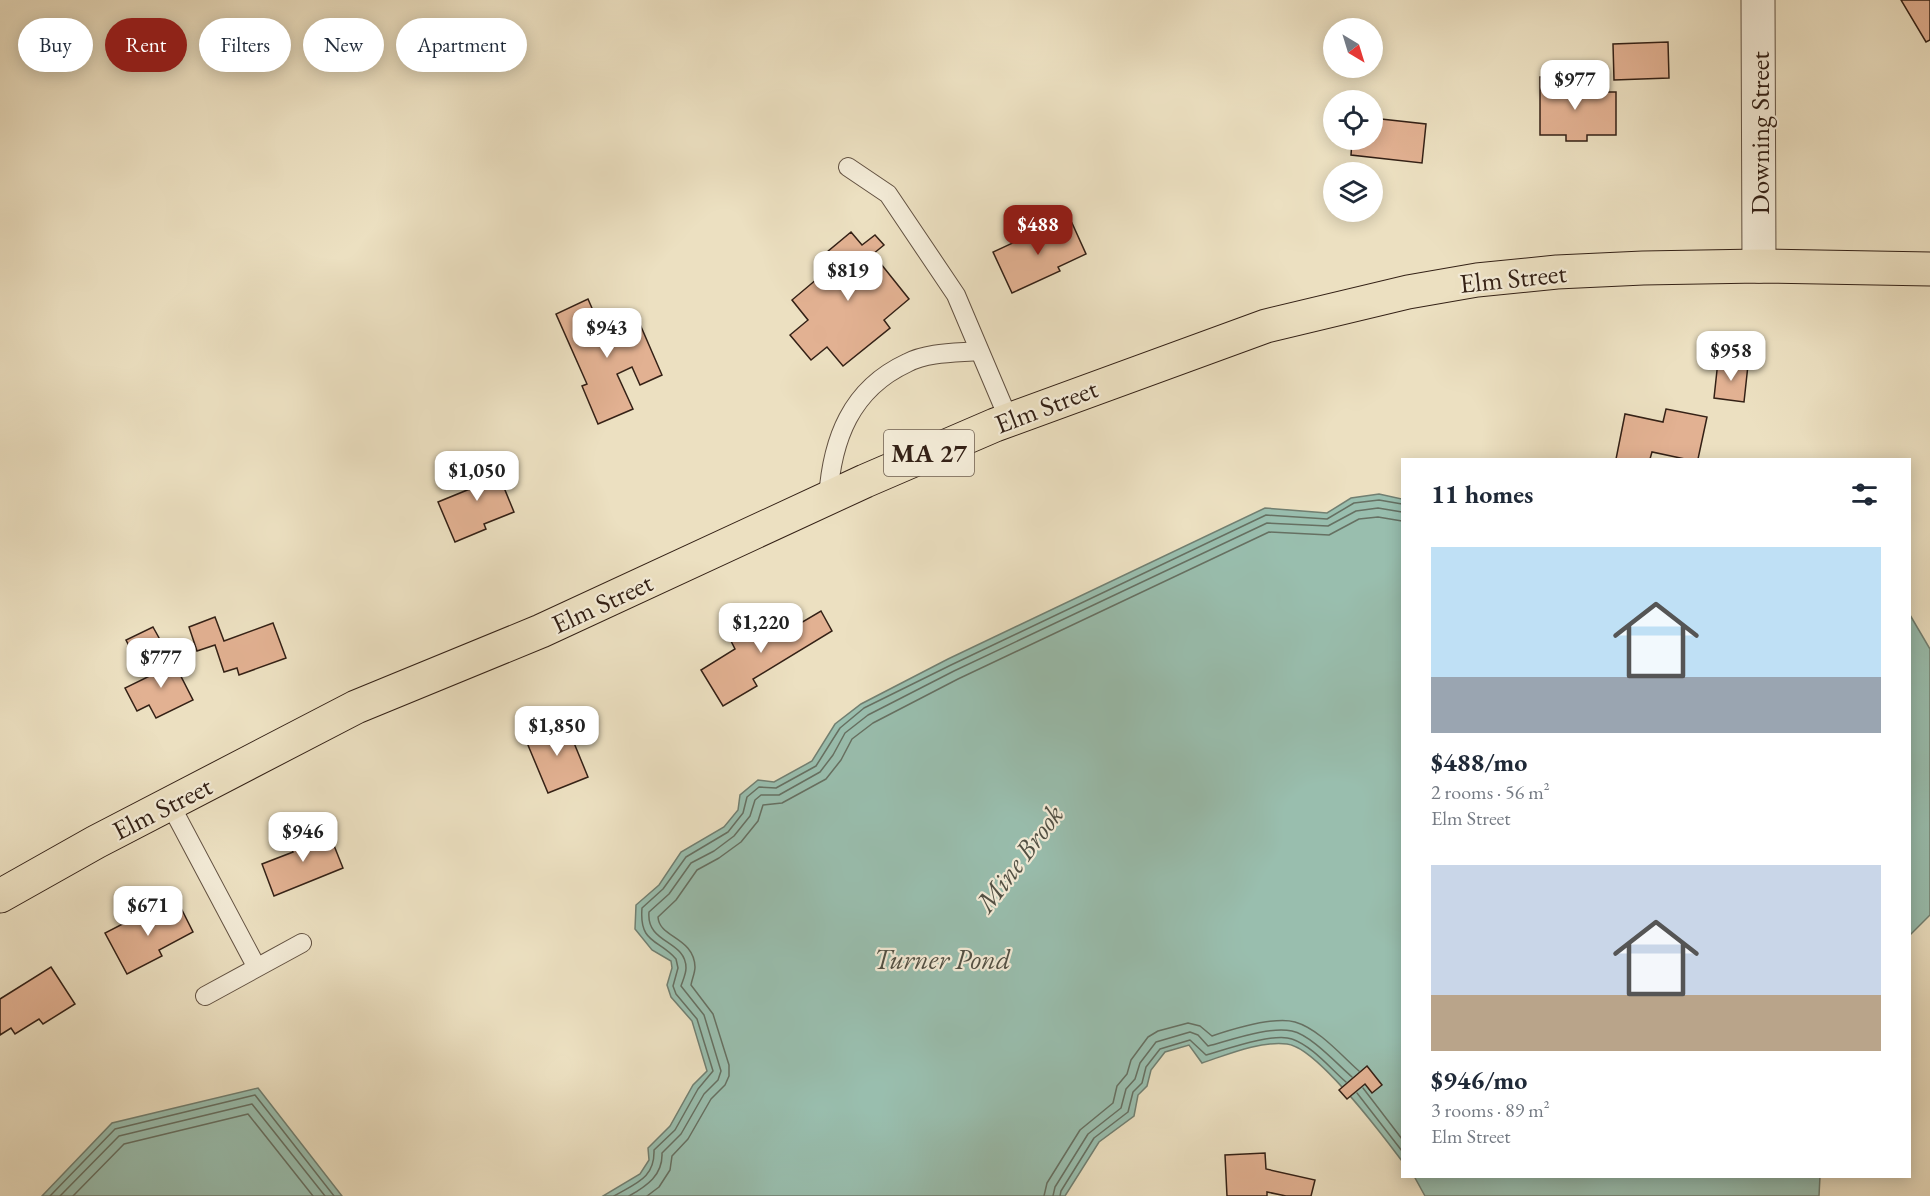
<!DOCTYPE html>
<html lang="en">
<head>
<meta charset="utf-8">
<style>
	body { margin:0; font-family:"EB Garamond",serif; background:#f6f6f7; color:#1f2937; height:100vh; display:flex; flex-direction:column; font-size:22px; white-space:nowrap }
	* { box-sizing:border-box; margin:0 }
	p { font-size:20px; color:#747a83 }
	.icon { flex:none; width:33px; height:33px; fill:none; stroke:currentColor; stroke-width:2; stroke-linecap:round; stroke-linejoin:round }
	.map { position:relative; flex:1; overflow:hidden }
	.details { position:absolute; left:1401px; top:458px; width:510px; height:720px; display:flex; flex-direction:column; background:#fff; border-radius:0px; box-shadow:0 3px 15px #0003 }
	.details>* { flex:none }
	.banner { position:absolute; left:18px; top:18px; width:570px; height:54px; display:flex; gap:12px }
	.needle { width:39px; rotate:142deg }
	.controls { position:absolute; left:1323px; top:18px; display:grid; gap:12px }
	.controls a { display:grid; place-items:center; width:60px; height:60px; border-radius:50%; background:#fff; box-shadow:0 3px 15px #0003; font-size:30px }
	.price { position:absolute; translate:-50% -51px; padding:0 14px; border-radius:12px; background:#fff; color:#222; font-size:20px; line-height:39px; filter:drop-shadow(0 2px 3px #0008) }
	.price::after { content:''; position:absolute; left:50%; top:36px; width:18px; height:14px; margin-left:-9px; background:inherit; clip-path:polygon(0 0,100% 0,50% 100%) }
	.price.current { background:#8f2418; color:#fff }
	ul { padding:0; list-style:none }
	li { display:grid; align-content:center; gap:12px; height:318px; padding:0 30px }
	li span { display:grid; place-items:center; height:186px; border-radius:0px; color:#555 }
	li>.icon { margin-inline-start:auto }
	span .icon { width:108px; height:108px; fill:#fffc; stroke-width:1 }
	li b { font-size:26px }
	h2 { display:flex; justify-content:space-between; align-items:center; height:72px; padding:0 30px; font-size:26px }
	.tag { padding:0 21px; border-radius:27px; background:#fff; box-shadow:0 3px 15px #0003; font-size:21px; line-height:54px }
	.tag.current { background:#8f2418; color:#fff }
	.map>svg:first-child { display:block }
</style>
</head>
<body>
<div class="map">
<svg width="1930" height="1196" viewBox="0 0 1930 1196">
	<rect width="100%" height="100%" fill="#ece0c1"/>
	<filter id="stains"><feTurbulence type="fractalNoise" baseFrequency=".00333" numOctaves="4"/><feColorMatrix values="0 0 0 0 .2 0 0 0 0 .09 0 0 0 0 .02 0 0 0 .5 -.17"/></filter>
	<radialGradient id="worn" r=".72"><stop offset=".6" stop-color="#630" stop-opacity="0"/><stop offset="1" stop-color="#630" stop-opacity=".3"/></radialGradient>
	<g fill="#99beae" stroke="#717f71" stroke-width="1.5">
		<path d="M1379,494L1402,499V1161C1383,1136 1317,1047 1287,1044C1259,1041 1229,1054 1202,1063L1189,1045L1165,1052L1151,1070L1147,1086L1138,1095L1134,1116L1099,1142L1065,1196H603L640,1174L649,1160L648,1148L670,1126L693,1085L707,1071L692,1021L671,997L667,985L672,968L671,961L652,950L635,929L636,905L659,885L681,852L724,827L738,810L740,795L758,780L774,782L812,761L835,724L861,704L948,659L1265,508L1327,513L1351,498Z"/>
		<polygon points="1910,615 1930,649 1930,915 1910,935"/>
		<polygon points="258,1088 342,1196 42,1196 112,1123"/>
		<polygon points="1414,1176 1820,1176 1819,1196 1425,1196"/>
	</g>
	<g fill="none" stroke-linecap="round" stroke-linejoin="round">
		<g stroke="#667062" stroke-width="1.5">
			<polyline points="1363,1088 1402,1139"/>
			<polyline points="1357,1093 1402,1151"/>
			<polyline points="50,1196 115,1129 255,1095 334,1196"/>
			<polyline points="60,1196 119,1136 252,1104 325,1196"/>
			<polyline points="73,1196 124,1144 248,1114 313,1196"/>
			<path d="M614,1196C636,1183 655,1178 654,1150L675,1130L698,1089L713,1071L697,1019L676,994L673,986L678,968L676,959C659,939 639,944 642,908L663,889L686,857L728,832L743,813L747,797L759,787L776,788L816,766L840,728L864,708L951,665L1266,515L1327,519L1354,503L1379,500L1402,504"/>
			<path d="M629,1196C647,1186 663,1175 662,1153L681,1134L704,1094L718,1080L721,1071L704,1015L681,986C683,980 686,974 686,968C686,940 646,944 649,912L669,894L691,863L714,851L734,836L750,816L755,800L761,795H779L820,772L833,755L845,733L868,715L954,671L1267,523L1328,526L1356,511L1378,508L1402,512"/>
			<path d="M647,1196L659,1187L670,1170L672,1156L688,1139L711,1099L725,1085L729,1076V1065L713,1014L691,985C692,979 695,973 695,967C694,937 659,938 658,917L676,900L697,870L719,858L741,842L758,821L763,805L782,803L826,779L841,760L852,739L873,723L958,679L1269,532L1329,535L1359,519L1378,517L1402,521"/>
			<path d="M1044,1196L1047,1183L1080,1130L1113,1103L1117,1086L1127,1074L1131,1060L1148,1037L1158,1031L1188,1023L1200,1026L1212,1036C1233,1029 1274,1016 1295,1022C1319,1029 1341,1055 1359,1071"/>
			<path d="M1053,1196L1055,1187L1088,1134L1121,1108L1126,1089L1135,1079L1140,1063L1156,1042L1190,1032L1198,1035L1208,1046C1231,1040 1269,1026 1292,1031C1311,1035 1337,1064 1352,1077"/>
			<path d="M1060,1196L1061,1191L1094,1138L1128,1112L1133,1092L1142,1083L1146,1067L1160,1049L1190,1040L1206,1055C1224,1050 1274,1032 1292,1039C1312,1046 1330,1068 1346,1082"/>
		</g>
	</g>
	<g fill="#e2b192" stroke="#342116" stroke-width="1.5">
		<polygon points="1901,0 1930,0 1930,40 1926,42"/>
		<polygon points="1668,42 1669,78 1614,80 1613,44"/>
		<polygon points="1540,77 1566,77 1566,92 1616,92 1616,135 1587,135 1587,141 1566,141 1566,135 1540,135"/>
		<polygon points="1372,118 1426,124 1422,163 1351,155 1352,140 1372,140"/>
		<polygon points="1072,223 1086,254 1058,267 1060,271 1012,293 993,252 1045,228 1048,234"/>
		<polygon points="851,232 862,245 875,235 884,245 873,254 909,299 884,320 890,328 843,366 827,347 811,360 790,335 808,320 792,300 830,268 821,257"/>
		<polygon points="588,299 602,331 618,325 620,330 639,322 662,375 640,385 632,367 617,374 633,409 598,424 582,386 587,384 556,314"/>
		<polygon points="1718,361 1748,365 1744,402 1714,398"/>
		<polygon points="1666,409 1707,417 1698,459 1685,459 1652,452 1650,459 1616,459 1625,414 1663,422"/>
		<polygon points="491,456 514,512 484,524 486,529 455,542 438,502 477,486 468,466"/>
		<polygon points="821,611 832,631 753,679 757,686 723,706 701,670 735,649 731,641 779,612 789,630"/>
		<polygon points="215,617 224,641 273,623 286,658 239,675 237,668 224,672 215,645 197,651 189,627"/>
		<polygon points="153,627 164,647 137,661 126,640"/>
		<polygon points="168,651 193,700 156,718 149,705 137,711 125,688 162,670 155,657"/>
		<polygon points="565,721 588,777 548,793 525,738"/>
		<polygon points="327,828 343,868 274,896 262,864 293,852 289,843"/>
		<polygon points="178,902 193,932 159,950 162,956 127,974 105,933 138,916 141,922"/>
		<polygon points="51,967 75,1004 43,1024 39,1019 15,1034 11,1028 0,1035 0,999"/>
		<polygon points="1367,1066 1382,1085 1372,1093 1365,1084 1347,1099 1339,1090"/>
		<polygon points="1265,1153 1266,1169 1315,1180 1311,1196 1286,1196 1267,1192 1267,1196 1227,1196 1225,1155"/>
	</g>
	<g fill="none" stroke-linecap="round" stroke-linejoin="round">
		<g stroke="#625141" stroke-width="20">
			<g id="lane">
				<polyline points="848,167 888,194 956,295 1009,420"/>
				<path d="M828,498C832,439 851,389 907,363C928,352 957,353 979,351"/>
				<polyline points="170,804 256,966"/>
				<polyline points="205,996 302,943"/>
			</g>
		</g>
		<g stroke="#625141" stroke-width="35">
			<polyline id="street" points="1758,0 1759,266"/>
		</g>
		<g stroke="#342116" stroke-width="35">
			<polyline id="primary" points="0,896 96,842 356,707 541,631 865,481 995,425 1266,326 1408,292 1477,280 1557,272 1643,268 1759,266 1930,269"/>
		</g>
		<use href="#lane" stroke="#f3ebd7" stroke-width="18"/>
		<use href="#street" stroke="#f3ebd7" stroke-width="33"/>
		<use href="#primary" stroke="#ece0c1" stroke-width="33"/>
	</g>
	<g text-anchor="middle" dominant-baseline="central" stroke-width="4.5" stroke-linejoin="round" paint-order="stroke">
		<rect fill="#f3ebd7" stroke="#6d5e50" stroke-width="1.5" x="884" y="430" width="90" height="46" rx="4.5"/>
		<g font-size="26" font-weight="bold" fill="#342116">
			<text x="929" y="453">MA 27</text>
		</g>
		<g font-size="27" fill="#342116" stroke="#f3ebd7">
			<text transform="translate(1759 133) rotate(-90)">Downing Street</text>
			<text transform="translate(1513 278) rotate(-6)">Elm Street</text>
			<text transform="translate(1046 406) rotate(-21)">Elm Street</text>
			<text transform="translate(602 603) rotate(-25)">Elm Street</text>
			<text transform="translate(162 808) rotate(-27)">Elm Street</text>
		</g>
		<g font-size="28" font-style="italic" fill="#525044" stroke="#f3ebd7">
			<text transform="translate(1019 858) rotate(-53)">Mine Brook</text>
			<text x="942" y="959">Turner Pond</text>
		</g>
	</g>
	<rect width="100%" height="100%" filter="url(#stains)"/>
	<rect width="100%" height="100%" fill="url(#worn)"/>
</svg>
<div class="controls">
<a><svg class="needle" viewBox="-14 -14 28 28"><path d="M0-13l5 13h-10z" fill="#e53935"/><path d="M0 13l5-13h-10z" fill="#747a83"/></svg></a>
<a><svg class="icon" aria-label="locate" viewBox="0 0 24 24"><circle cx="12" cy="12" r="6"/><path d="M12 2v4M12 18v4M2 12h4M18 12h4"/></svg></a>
<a><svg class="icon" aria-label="layers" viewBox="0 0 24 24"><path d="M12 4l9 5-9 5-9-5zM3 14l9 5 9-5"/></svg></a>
</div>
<b class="price" style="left:1575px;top:111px">$977</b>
<b class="price current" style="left:1038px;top:256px">$488</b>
<b class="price" style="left:848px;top:302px">$819</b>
<b class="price" style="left:607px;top:359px">$943</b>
<b class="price" style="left:1731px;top:382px">$958</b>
<b class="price" style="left:477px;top:502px">$1,050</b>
<b class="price" style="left:761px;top:654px">$1,220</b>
<b class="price" style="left:161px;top:689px">$777</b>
<b class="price" style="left:557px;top:757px">$1,850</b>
<b class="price" style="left:303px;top:863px">$946</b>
<b class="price" style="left:148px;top:937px">$671</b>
<div class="banner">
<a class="tag">Buy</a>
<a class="tag current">Rent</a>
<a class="tag">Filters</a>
<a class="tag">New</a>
<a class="tag">Apartment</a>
</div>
<section class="details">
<h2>11 homes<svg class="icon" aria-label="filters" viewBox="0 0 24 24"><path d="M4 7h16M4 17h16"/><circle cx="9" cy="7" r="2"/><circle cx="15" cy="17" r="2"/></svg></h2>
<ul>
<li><span style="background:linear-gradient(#bfe0f5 70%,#9aa5b1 0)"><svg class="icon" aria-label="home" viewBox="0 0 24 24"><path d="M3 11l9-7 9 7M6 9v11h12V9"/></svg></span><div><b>$488/mo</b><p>2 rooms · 56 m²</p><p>Elm Street</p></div></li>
<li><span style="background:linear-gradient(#c9d6e8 70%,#b9a48a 0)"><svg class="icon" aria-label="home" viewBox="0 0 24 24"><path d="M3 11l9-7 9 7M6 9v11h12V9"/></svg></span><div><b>$946/mo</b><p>3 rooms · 89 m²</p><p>Elm Street</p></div></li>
</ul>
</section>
</div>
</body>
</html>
